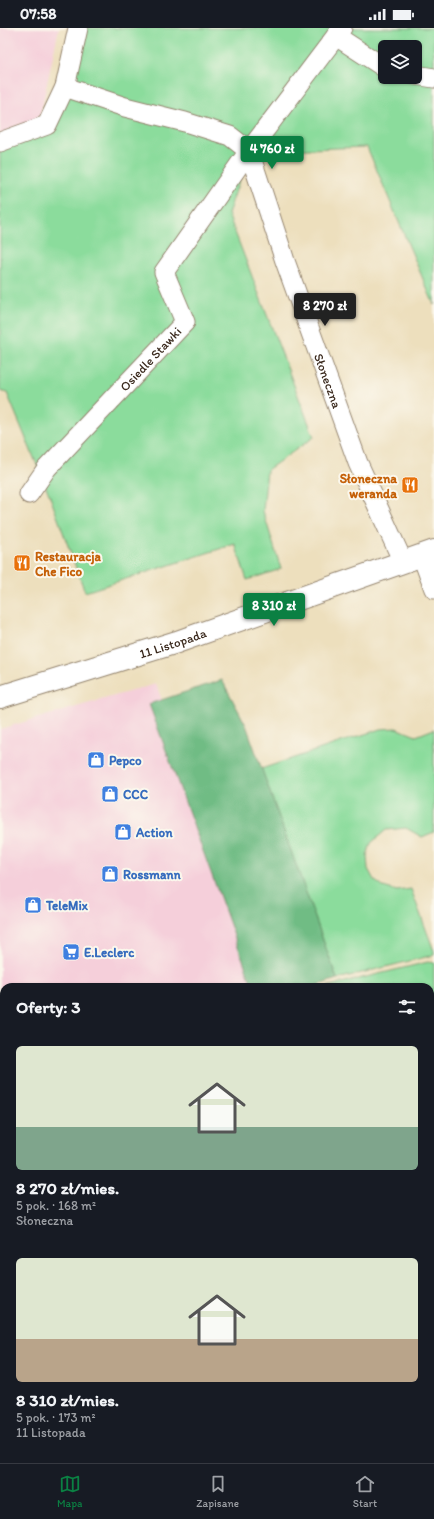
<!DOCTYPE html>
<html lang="pl">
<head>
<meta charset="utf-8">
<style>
	body { margin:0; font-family:Itim,sans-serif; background:#20242c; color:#f1f3f6; height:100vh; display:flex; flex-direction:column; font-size:15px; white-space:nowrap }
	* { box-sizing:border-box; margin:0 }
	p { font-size:13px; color:#9ea1a6 }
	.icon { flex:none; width:22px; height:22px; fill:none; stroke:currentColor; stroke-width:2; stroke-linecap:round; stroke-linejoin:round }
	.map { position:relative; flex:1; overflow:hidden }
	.panel { position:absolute; left:0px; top:955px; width:434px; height:480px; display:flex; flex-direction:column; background:#171b24; border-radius:12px 12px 0 0; box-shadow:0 1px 3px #0004 }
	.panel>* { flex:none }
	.fabs { position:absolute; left:378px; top:12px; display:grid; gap:8px }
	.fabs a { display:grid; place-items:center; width:44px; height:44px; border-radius:6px; background:#171b24; box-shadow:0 1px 3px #0004; font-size:20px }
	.price { position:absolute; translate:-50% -34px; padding:0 9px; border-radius:4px; background:#0b8043; color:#fff; font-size:13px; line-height:26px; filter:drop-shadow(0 1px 2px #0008) }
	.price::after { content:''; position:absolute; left:50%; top:24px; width:12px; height:9px; margin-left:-6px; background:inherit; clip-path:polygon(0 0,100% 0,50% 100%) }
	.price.active { background:#222; color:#fff }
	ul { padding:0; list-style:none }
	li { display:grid; align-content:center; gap:8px; height:212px; padding:0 16px }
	li span { display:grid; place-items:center; height:124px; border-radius:6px; color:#555 }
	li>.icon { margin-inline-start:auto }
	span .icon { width:72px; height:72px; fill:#fffc; stroke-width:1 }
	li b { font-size:17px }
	h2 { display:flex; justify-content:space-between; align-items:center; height:48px; padding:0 16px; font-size:17px }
	.status { display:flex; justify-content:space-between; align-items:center; height:28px; padding:0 20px; background:#171b24; direction:ltr }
	.status svg { height:11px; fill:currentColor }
	.tabs { display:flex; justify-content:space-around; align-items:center; height:56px; border-top:1px solid #363941; background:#171b24; font-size:11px; color:#9ea1a6 }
	.tabs a { display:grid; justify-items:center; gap:2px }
	.tabs .active { color:#0b8043 }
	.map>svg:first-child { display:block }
</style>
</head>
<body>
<div class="status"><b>07:58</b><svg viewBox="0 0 49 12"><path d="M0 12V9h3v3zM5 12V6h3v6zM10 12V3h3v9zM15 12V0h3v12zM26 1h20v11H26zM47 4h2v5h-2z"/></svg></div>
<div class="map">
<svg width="434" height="1435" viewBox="0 0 434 1435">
	<rect width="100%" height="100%" fill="#fbf7ec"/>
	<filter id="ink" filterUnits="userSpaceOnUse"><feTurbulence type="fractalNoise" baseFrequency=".025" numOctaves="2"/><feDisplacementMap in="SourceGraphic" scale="8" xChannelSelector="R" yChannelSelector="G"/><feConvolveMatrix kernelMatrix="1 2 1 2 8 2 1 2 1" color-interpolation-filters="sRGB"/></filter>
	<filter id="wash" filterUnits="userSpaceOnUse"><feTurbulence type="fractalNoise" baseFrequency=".012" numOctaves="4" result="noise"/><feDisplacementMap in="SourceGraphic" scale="16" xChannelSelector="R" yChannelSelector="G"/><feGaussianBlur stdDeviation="0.9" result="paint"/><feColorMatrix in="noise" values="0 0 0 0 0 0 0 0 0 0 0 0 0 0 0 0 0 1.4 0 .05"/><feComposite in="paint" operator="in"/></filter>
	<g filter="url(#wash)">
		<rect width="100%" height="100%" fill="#eddfbd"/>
		<g fill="#f5cfda">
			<polygon points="0,0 59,0 40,88 34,93 0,108"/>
			<polygon points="156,656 266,959 4,959 4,1061 0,1063 0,701"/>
		</g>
		<g fill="#8bdc9c" stroke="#63835d" fill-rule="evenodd">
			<path d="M78,0H434V277L367,119L249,123L228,186L314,409L267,442L263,483L281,541L247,552L235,516L85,564L49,466L7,365L0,363V114L47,97ZM385,19H415V49H385Z"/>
			<polygon points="396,700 416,708 434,701 434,804 422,809 406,800 386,802 371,815 367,828 368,841 374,852 383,859 397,863 411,861 434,923 434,927 337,951 261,741 380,701"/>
			<polygon points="428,934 434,935 434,1232 430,1233 430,959 325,959"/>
			<polygon points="0,1106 4,1111 4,1187 0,1189"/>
			<polygon points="434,1246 434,1435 66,1435 65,1431 430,1431 430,1247"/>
		</g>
		<polygon fill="#70bc84" stroke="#567351" points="222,652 246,697 337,951 312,959 253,959 149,676"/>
	</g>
	<g filter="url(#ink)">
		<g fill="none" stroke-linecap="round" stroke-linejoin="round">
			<g stroke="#94846e" stroke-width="21">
				<g id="street">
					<polyline points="78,0 65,59 125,79 185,94 230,108 249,123 342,0"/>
					<polyline points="336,8 385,40"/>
					<polyline points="415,47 434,50"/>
					<polyline points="0,114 47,97 65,59"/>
					<path id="s1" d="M249,123L285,233L358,435L403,534"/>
					<path id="s2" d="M29,466L47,440L185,294L164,244L249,123"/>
					<polyline points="422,528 434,561"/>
					<polyline points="0,1094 4,1092"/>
					<polyline points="0,1208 4,1210"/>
					<polyline points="430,1221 433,1231"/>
					<polyline points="128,1431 138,1435"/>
					<polyline points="311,1431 313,1435"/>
					<polyline points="114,1435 114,1431"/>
					<polyline points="191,1435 202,1431"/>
				</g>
			</g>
			<g stroke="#94846e" stroke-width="24">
				<g id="secondary">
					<path id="s3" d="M0,669L177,614L434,523"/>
					<polyline points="0,1318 4,1329"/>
					<polyline points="0,1387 4,1398"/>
					<polyline points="0,1416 4,1415"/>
					<polyline points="16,1431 17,1435"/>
					<polyline points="41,1431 42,1435"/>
				</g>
			</g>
			<use href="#street" stroke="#fff" stroke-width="19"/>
			<use href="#secondary" stroke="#fff" stroke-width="22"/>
		</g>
	</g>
	<defs>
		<g id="restaurant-square" transform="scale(0.9)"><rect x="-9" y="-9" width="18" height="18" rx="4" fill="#e8710a" stroke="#fbf7ec"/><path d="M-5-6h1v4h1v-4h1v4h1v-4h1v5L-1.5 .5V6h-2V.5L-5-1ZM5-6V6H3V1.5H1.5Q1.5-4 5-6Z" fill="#fff"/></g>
		<g id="shop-square" transform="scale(0.9)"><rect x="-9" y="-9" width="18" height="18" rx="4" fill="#3f7fe0" stroke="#fbf7ec"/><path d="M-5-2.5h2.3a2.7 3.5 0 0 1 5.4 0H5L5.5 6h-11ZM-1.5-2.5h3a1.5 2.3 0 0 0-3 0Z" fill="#fff"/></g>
		<g id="supermarket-square" transform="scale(0.9)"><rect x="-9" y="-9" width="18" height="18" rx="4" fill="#3f7fe0" stroke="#fbf7ec"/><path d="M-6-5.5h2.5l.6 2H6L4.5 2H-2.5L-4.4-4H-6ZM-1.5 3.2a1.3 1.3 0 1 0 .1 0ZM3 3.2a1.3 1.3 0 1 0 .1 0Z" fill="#fff"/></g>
	</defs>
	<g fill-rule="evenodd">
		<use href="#restaurant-square" x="410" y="457"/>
		<use href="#restaurant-square" x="22" y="535"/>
		<use href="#shop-square" x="96" y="732"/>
		<use href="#shop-square" x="110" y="766"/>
		<use href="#shop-square" x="123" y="804"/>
		<use href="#shop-square" x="110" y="846"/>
		<use href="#shop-square" x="33" y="877"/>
		<use href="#supermarket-square" x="71" y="924"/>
	</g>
	<g text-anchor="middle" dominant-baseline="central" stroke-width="4" stroke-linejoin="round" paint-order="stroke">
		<g font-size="13" fill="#3b2a1e" stroke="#fbf7ec">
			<text stroke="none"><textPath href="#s2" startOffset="182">Osiedle Stawki</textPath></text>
			<text stroke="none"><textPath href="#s1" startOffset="243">Słoneczna</textPath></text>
			<text stroke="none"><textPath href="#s3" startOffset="181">11 Listopada</textPath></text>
		</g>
		<g font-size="13" font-weight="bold" fill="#c56008" stroke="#fbf7ec" text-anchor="end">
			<text x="397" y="450">Słoneczna<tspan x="397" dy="15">weranda</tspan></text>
			<text x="35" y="528" text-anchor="start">Restauracja<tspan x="35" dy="15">Che Fico</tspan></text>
		</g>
		<g font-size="13" font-weight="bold" fill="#366cbe" stroke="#fbf7ec" text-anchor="start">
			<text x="109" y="732">Pepco</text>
			<text x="123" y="766">CCC</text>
			<text x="136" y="804">Action</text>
			<text x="123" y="846">Rossmann</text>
			<text x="46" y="877">TeleMix</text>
			<text x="84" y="924">E.Leclerc</text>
		</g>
	</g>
</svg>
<div class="fabs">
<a><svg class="icon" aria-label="layers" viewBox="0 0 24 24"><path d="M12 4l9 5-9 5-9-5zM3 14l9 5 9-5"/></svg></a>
</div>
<b class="price" style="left:272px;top:142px">4 760 zł</b>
<b class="price active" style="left:325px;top:299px">8 270 zł</b>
<b class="price" style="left:274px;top:599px">8 310 zł</b>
<section class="panel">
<h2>Oferty: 3<svg class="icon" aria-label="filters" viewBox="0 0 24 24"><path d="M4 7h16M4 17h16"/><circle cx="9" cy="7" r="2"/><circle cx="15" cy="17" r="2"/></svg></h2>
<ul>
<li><span style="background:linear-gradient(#dfe7d0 65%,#7fa58c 0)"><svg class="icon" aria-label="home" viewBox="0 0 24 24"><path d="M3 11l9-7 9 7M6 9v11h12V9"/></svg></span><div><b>8 270 zł/mies.</b><p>5 pok. · 168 m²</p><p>Słoneczna</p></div></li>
<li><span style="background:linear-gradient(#dfe7d0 65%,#b9a48a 0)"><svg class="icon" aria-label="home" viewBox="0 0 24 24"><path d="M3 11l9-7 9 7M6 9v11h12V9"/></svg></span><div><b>8 310 zł/mies.</b><p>5 pok. · 173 m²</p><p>11 Listopada</p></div></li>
</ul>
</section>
</div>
<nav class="tabs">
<a class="active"><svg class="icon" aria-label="map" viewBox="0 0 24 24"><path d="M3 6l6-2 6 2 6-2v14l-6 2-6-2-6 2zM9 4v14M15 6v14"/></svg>Mapa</a>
<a><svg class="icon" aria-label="saved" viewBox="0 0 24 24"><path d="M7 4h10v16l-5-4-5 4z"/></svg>Zapisane</a>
<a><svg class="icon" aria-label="home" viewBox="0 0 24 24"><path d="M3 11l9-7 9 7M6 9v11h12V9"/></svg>Start</a>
</nav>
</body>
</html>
